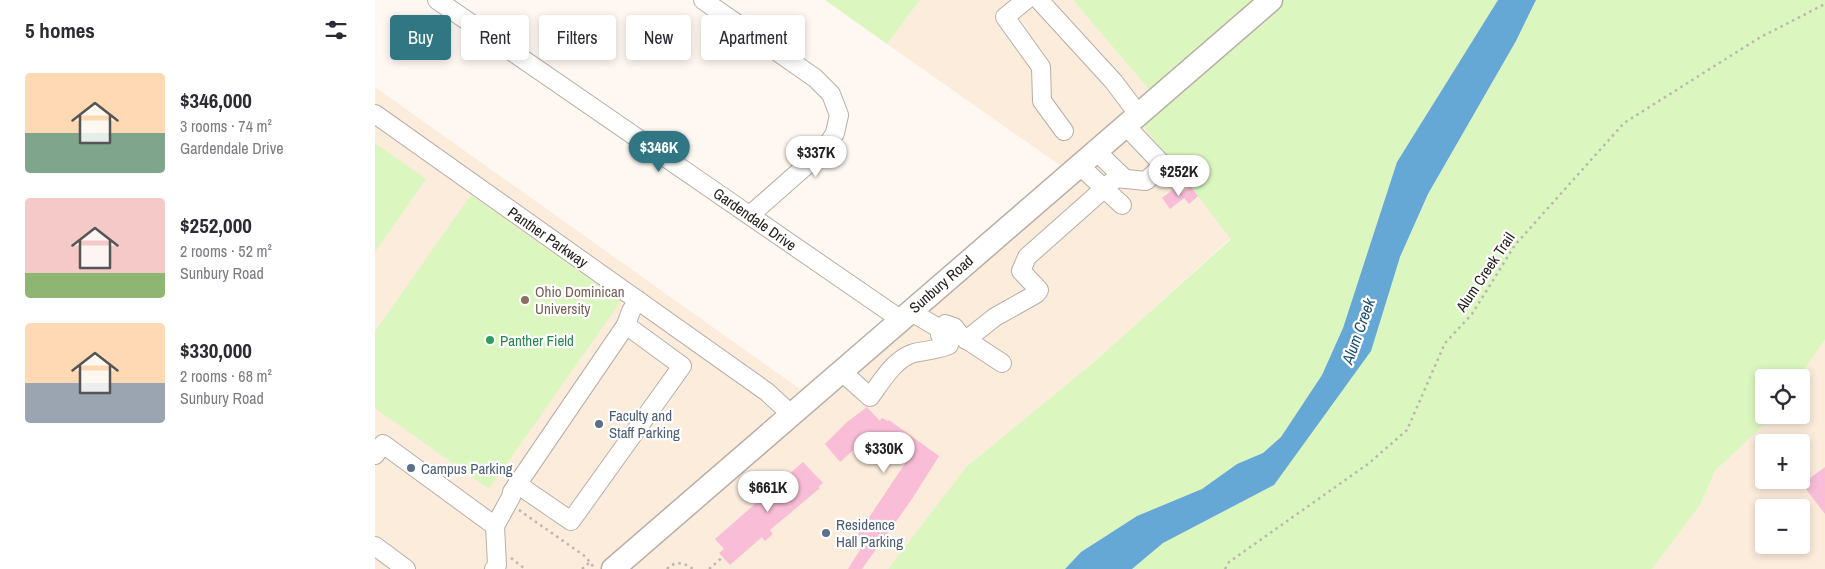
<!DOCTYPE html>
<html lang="en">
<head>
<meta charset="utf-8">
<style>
	body { margin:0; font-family:"Archivo Narrow",sans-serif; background:#f7f7f7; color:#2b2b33; height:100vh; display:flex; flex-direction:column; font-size:19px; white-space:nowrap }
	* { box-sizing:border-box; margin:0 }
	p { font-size:16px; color:#7c7c81 }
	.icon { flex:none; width:28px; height:28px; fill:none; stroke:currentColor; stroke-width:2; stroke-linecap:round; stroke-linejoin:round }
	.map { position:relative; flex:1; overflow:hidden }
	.side { display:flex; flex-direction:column; background:#fff; width:375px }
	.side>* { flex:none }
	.banner { position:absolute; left:15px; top:15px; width:475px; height:45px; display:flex; gap:10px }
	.controls { position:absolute; left:1380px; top:369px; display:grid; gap:10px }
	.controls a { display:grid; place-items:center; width:55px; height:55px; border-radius:5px; background:#fff; box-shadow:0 2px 8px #0003; font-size:25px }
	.price { position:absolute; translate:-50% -42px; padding:0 11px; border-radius:18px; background:#fff; color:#222; font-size:16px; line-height:32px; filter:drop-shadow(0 1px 2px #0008) }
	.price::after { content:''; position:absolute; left:50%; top:30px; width:15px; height:11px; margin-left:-8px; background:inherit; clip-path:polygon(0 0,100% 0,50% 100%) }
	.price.selected { background:#307683; color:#fff }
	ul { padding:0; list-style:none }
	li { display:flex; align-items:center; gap:15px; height:125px; padding:0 25px }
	li span { display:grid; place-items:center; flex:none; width:140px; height:100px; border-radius:5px; color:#555 }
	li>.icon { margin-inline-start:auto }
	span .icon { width:60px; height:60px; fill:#fffc; stroke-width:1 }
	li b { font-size:21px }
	h2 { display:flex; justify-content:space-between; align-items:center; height:60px; padding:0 25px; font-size:21px }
	.chip { padding:0 18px; border-radius:5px; background:#fff; box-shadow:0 2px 8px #0003; font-size:18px; line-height:45px }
	.chip.selected { background:#307683; color:#fff }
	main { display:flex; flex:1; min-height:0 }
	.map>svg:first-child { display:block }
</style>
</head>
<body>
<main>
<section class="side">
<h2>5 homes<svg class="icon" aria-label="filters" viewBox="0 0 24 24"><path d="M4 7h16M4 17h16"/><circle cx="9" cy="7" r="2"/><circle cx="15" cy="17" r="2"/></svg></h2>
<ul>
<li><span style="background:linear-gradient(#ffd9b3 60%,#7fa58c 0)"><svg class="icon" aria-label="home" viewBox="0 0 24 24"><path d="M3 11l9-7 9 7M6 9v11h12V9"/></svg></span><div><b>$346,000</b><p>3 rooms · 74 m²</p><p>Gardendale Drive</p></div></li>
<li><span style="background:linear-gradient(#f6c9c9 75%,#8fb573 0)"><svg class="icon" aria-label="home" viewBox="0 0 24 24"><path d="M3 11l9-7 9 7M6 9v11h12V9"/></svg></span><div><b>$252,000</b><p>2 rooms · 52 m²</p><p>Sunbury Road</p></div></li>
<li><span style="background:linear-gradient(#ffd9b3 60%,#9aa5b1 0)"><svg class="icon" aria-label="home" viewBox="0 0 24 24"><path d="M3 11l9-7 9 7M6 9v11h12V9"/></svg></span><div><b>$330,000</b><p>2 rooms · 68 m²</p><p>Sunbury Road</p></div></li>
</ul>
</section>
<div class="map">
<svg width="1450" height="569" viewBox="0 0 1450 569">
	<rect width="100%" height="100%" fill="#fff8f2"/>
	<g fill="#fcecdc" fill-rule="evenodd">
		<polygon points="545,0 698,0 776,92 765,122 856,238 720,361 591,467 513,569 0,569 0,87 425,389 693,171 512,44"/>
		<path d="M1450,340V569H1277L1325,505L1340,471L1399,415H1426V378L1424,377ZM1389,442H1426V480H1389ZM1389,508H1426V545H1389Z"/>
	</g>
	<g fill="#dbf7bf">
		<polygon points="450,0 545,0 512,44"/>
		<polygon points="698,0 878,0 776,92"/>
		<polygon points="908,0 1123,0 1022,162 968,328 947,375 906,437 888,453 862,464 827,489 762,516 706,552 690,569 513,569 591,467 720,361 856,239 765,122"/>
		<polygon points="1161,0 1450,0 1450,340 1424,377 1389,378 1389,415 1399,415 1396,418 1340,471 1325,505 1277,569 757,569 788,543 899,485 1025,257 1053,194 1141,41"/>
		<polygon points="0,143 51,179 0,252"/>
		<polygon points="96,195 246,301 114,489 0,408 0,331"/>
	</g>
	<polygon fill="#65a7d5" points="1123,0 1161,0 1141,41 1053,194 1025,257 996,351 899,485 788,543 757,569 690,569 706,552 762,516 827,489 862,464 888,453 906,437 947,375 968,328 1022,162"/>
	<g fill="#f9bdd7">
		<polygon points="815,186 823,196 814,204 809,198 795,209 787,198 801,187 806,193"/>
		<polygon points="492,407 505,421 507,418 513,421 514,420 564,456 537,499 487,569 473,569 490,542 482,537 485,531 531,462 493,437 465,462 450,444 472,422"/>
		<polygon points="428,462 448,483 443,487 445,488 395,530 398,534 390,541 387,537 355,565 344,553 349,549 340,539"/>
		<polygon points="1450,467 1450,514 1427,484"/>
	</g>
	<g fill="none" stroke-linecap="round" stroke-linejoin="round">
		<g stroke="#b8aea5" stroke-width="20">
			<g id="minor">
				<polyline points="62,0 525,319"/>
				<polyline points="328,0 440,78 456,94 464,115 460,133 450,149 375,215"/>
				<polyline points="651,0 630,17 666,67 667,101 689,131"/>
				<polyline points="664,0 739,82 763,114"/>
				<polyline points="0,114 392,392 417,415"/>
				<polyline points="721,151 749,178"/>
				<polyline points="704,165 747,205"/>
				<polyline points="535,311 565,329 570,324 579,327 586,336 627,363"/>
				<polyline points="591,340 620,317 661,294 664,290 646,271 652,257 741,178 771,181 788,165 750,125"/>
				<path d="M466,371L495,397C507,381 519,359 539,353C551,350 563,350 574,345L565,335V329"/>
				<polyline points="0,455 8,444 120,526 122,565 119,569"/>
				<polyline points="142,484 196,521 307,366 251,325"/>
				<polyline points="120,526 136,497 137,492 251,325 256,311 263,300"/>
				<polyline points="0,546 31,569"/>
			</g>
		</g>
		<g stroke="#b8aea5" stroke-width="25">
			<polyline id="major" points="238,569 896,0"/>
		</g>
		<g stroke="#bcb5b0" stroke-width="2.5" stroke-dasharray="2.5 4" stroke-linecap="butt">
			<polyline points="144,510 211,557 220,569"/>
			<polyline points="136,558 150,569"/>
			<polyline points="207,569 215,562"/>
			<path d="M292,569C300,560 310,563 318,569"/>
			<polyline points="334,569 348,557"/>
			<polyline points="850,569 854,562 993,464 1032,430 1070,343 1097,314 1140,245 1249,123 1384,38 1450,4"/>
		</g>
		<use href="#minor" stroke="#fff" stroke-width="18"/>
		<use href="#major" stroke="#fff" stroke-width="22"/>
	</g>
	<circle fill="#8d6e63" stroke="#fff" stroke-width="2" cx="150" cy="300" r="5"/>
	<circle fill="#2e9e5b" stroke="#fff" stroke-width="2" cx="115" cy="340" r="5"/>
	<g fill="#5c6f8a" stroke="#fff" stroke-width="2">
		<circle cx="224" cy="424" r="5"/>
		<circle cx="36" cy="468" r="5"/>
		<circle cx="451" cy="533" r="5"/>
	</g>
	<g text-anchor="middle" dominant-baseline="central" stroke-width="4.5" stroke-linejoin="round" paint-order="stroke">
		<g font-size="15" fill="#201c19" stroke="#fff">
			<text transform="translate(380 219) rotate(35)">Gardendale Drive</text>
			<text transform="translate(173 237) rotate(35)">Panther Parkway</text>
			<text transform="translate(1110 272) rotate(-56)">Alum Creek Trail</text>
			<text transform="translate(566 284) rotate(-41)">Sunbury Road</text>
		</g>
		<g font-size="15" fill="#785e54" stroke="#fff" text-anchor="start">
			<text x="160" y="291">Ohio Dominican<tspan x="160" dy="17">University</tspan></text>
		</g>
		<g font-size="15" fill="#27864d" stroke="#fff" text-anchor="start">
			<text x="125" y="340">Panther Field</text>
		</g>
		<g font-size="15" fill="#4e5e75" stroke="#fff" text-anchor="start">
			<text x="234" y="415">Faculty and<tspan x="234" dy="17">Staff Parking</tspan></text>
			<text x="46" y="468">Campus Parking</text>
			<text x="461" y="524">Residence<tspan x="461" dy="17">Hall Parking</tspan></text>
		</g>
		<g font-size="16" font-style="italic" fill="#1b4d6d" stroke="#fff">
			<text transform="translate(983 331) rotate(-70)">Alum Creek</text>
		</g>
	</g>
</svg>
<div class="controls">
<a><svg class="icon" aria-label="locate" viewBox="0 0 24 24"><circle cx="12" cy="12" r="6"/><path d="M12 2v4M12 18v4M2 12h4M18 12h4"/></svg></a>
<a>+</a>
<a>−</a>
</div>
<b class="price selected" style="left:284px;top:173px">$346K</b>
<b class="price" style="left:441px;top:178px">$337K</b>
<b class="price" style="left:804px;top:197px">$252K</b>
<b class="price" style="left:509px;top:474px">$330K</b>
<b class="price" style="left:393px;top:513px">$661K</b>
<div class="banner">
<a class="chip selected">Buy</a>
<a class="chip">Rent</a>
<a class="chip">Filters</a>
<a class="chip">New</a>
<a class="chip">Apartment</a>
</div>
</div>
</main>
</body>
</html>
